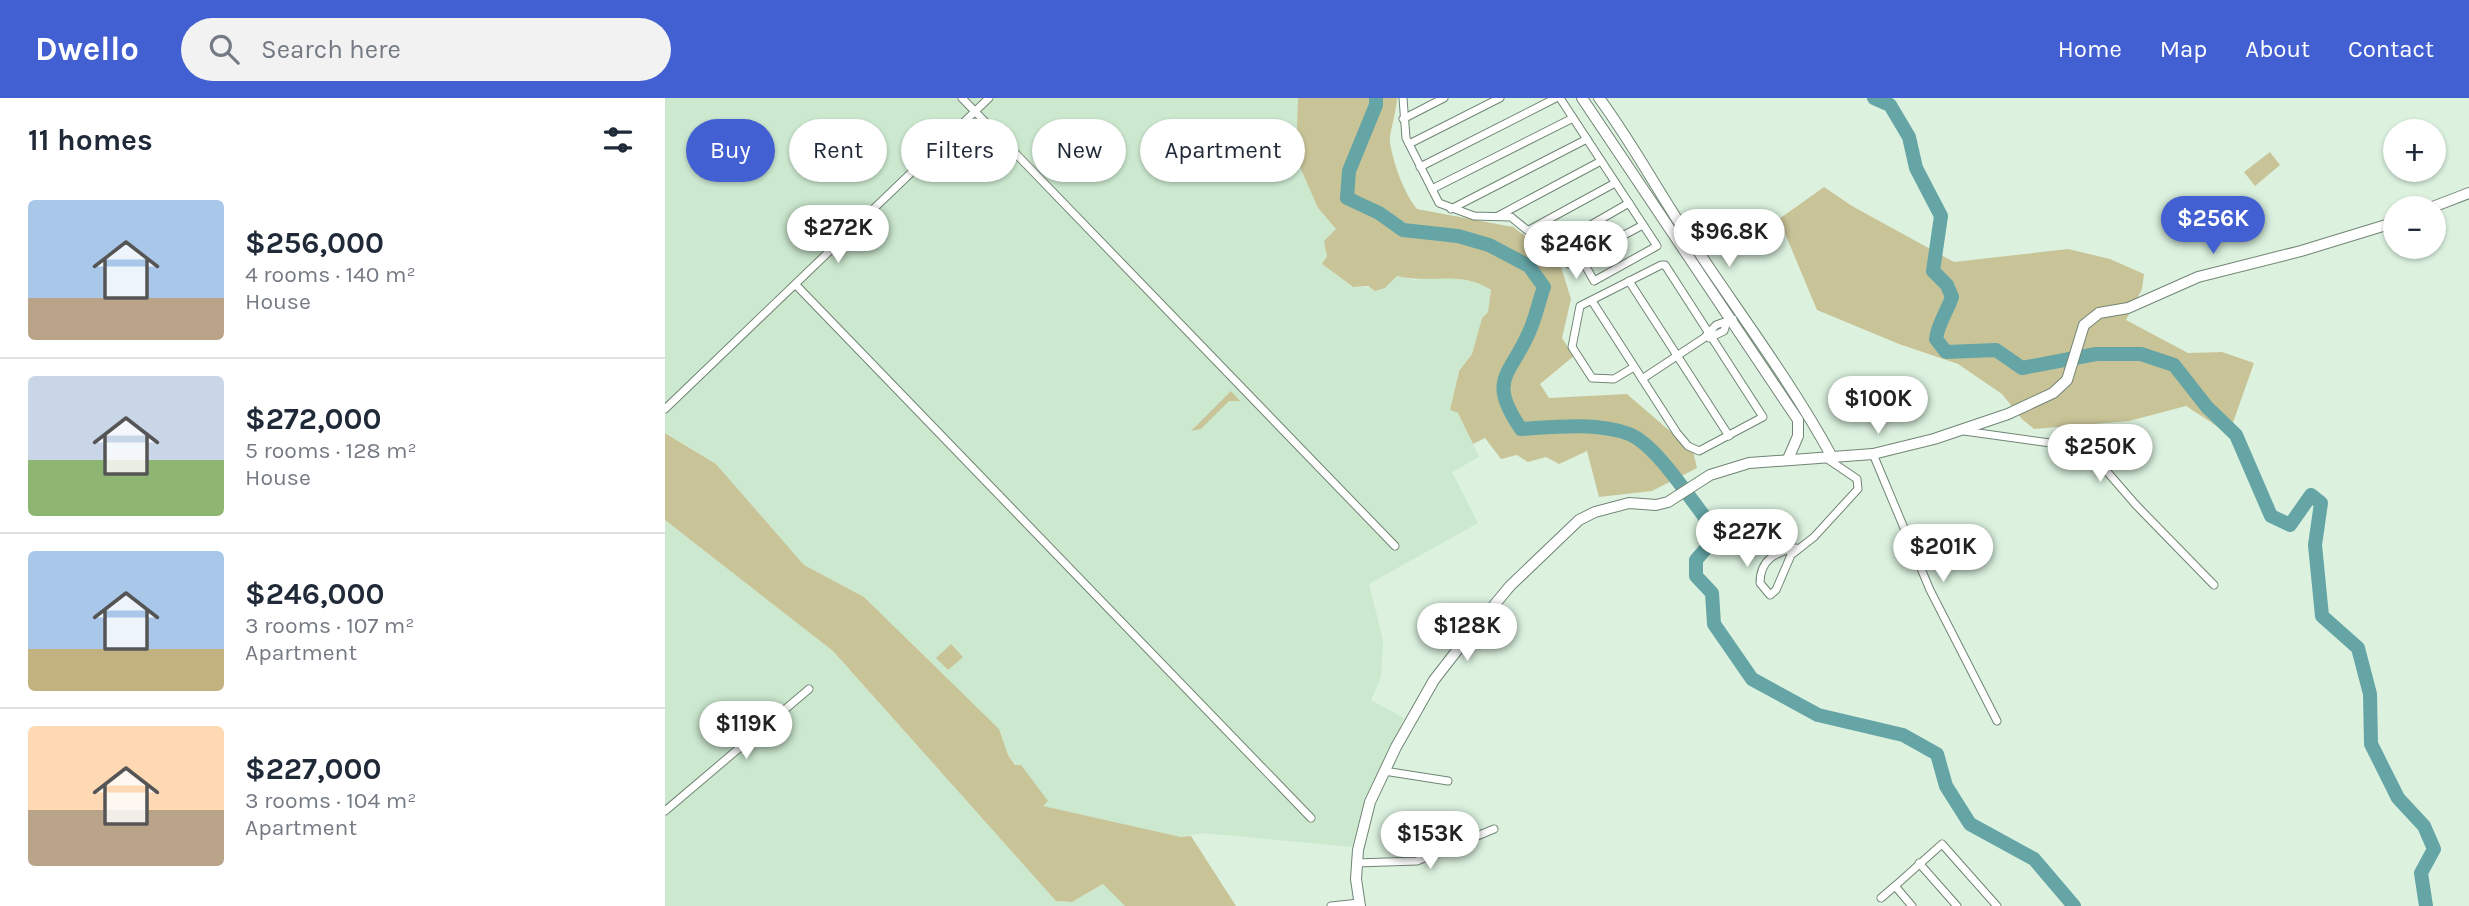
<!DOCTYPE html>
<html lang="en">
<head>
<meta charset="utf-8">
<style>
	body { margin:0; font-family:Karla,sans-serif; background:#f2f2f3; color:#1f2937; height:100vh; display:flex; flex-direction:column; font-size:26px; white-space:nowrap }
	* { box-sizing:border-box; margin:0 }
	p { font-size:23px; color:#747a83 }
	.icon { flex:none; width:38px; height:38px; fill:none; stroke:currentColor; stroke-width:2; stroke-linecap:round; stroke-linejoin:round }
	.map { position:relative; flex:1; overflow:hidden }
	.details { display:flex; flex-direction:column; background:#fff; width:665px }
	.details>* { flex:none }
	.hud { position:absolute; left:21px; top:21px; width:665px; height:63px; display:flex; gap:14px }
	.fabs { position:absolute; left:1718px; top:21px; display:grid; gap:14px }
	.fabs a { display:grid; place-items:center; width:63px; height:63px; border-radius:50%; background:#fff; box-shadow:0 2px 5px #0004; font-size:35px }
	.price { position:absolute; translate:-50% -60px; padding:0 16px; border-radius:24px; background:#fff; color:#222; font-size:23px; line-height:46px; filter:drop-shadow(0 2px 4px #0008) }
	.price::after { content:''; position:absolute; left:50%; top:42px; width:21px; height:16px; margin-left:-10px; background:inherit; clip-path:polygon(0 0,100% 0,50% 100%) }
	.price.selected { background:#4360d3; color:#fff }
	ul { padding:0; list-style:none }
	li { display:flex; align-items:center; gap:21px; height:175px; padding:0 28px }
	li+li { border-top:2px solid #e0e1e3 }
	li span { display:grid; place-items:center; flex:none; width:196px; height:140px; border-radius:7px; color:#555 }
	li>.icon { margin-inline-start:auto }
	span .icon { width:84px; height:84px; fill:#fffc; stroke-width:1 }
	li b { font-size:30px }
	h2 { display:flex; justify-content:space-between; align-items:center; height:84px; padding:0 28px; font-size:30px }
	.tag { padding:0 24px; border-radius:32px; background:#fff; box-shadow:0 2px 5px #0004; font-size:24px; line-height:63px }
	.tag.selected { background:#4360d3; color:#fff }
	header { display:flex; align-items:center; gap:42px; box-sizing:border-box; height:98px; padding:0 35px; background:#4360d3; color:#fff }
	header strong { font-size:33px }
	nav { display:flex; gap:38px; margin-inline-start:auto; font-size:24px }
	.search { width:490px; height:63px; background:#f2f2f3; display:flex; align-items:center; gap:18px; box-sizing:border-box; padding:0 24px; border-radius:38px; color:#747a83; font-size:26px }
	main { display:flex; flex:1; min-height:0 }
	.map>svg:first-child { display:block }
</style>
</head>
<body>
<header>
<strong>Dwello</strong>
<div class="search"><svg class="icon" aria-label="search" viewBox="0 0 24 24"><circle cx="10" cy="10" r="6"/><path d="M15 15l6 6"/></svg>Search here</div>
<nav><a>Home</a><a>Map</a><a>About</a><a>Contact</a></nav>
</header>
<main>
<section class="details">
<h2>11 homes<svg class="icon" aria-label="filters" viewBox="0 0 24 24"><path d="M4 7h16M4 17h16"/><circle cx="9" cy="7" r="2"/><circle cx="15" cy="17" r="2"/></svg></h2>
<ul>
<li><span style="background:linear-gradient(#a9c7e8 70%,#b9a48a 0)"><svg class="icon" aria-label="home" viewBox="0 0 24 24"><path d="M3 11l9-7 9 7M6 9v11h12V9"/></svg></span><div><b>$256,000</b><p>4 rooms · 140 m²</p><p>House</p></div></li>
<li><span style="background:linear-gradient(#c9d6e8 60%,#8fb573 0)"><svg class="icon" aria-label="home" viewBox="0 0 24 24"><path d="M3 11l9-7 9 7M6 9v11h12V9"/></svg></span><div><b>$272,000</b><p>5 rooms · 128 m²</p><p>House</p></div></li>
<li><span style="background:linear-gradient(#a9c7e8 70%,#c2b280 0)"><svg class="icon" aria-label="home" viewBox="0 0 24 24"><path d="M3 11l9-7 9 7M6 9v11h12V9"/></svg></span><div><b>$246,000</b><p>3 rooms · 107 m²</p><p>Apartment</p></div></li>
<li><span style="background:linear-gradient(#ffd9b3 60%,#b9a48a 0)"><svg class="icon" aria-label="home" viewBox="0 0 24 24"><path d="M3 11l9-7 9 7M6 9v11h12V9"/></svg></span><div><b>$227,000</b><p>3 rooms · 104 m²</p><p>Apartment</p></div></li>
</ul>
</section>
<div class="map">
<svg width="1804" height="808" viewBox="0 0 1804 808">
	<rect width="100%" height="100%" fill="#dcf2df"/>
	<g fill="#cce8cf">
		<polygon points="0,0 633,0 631,60 653,110 671,131 658,167 687,189 720,190 732,178 749,182 778,178 816,185 826,193 823,214 817,220 807,256 793,274 785,312 793,315 814,359 787,374 813,425 704,486 718,542 716,579 706,602 739,620 699,704 687,749 538,735 516,739 377,708 382,703 343,657 333,631 199,499 139,467 51,366 0,334"/>
		<polygon points="0,422 168,553 391,803 407,804 439,786 460,808 0,808"/>
	</g>
	<g fill="#c9c498">
		<path d="M633,0H732C732,12 724,36 725,44C728,65 739,95 752,111L848,129L870,145L896,169L906,201L897,240L909,258L875,286L884,300L962,296L1028,353L1032,370L987,393L934,399L922,353L894,366L881,359L863,364L852,357L836,361L820,340L808,346L793,315L785,312L794,273L807,256L817,220L823,214L826,192C797,172 764,186 732,178L720,190L710,193L703,188L688,189L657,166L662,158L659,143L671,131L653,110L631,60Z"/>
		<polygon points="1605,54 1615,67 1590,88 1579,74"/>
		<polygon points="1159,89 1187,108 1289,164 1403,151 1445,161 1479,176 1477,191 1461,222 1523,255 1557,254 1589,265 1564,336 1521,308 1464,323 1369,331 1357,321 1337,296 1293,266 1234,246 1152,212 1114,121"/>
		<polygon points="566,293 575,303 564,303 536,331 526,333"/>
		<polygon points="0,335 51,366 139,467 199,499 334,631 343,657 350,667 356,667 383,703 378,708 516,739 526,738 571,808 460,808 438,786 407,804 391,803 168,553 0,422"/>
		<polygon points="286,546 298,559 283,572 271,560"/>
	</g>
	<g fill="none" stroke-linecap="round" stroke-linejoin="round">
		<g stroke="#65a5a6" stroke-width="14">
			<path d="M711,0V7L684,73L682,100L714,115L738,132L793,138L824,147L864,168L879,189C874,203 871,218 865,232C846,278 821,280 856,331C890,329 931,324 964,336C992,347 1026,403 1046,427L1050,440L1031,462V478L1047,495L1049,526L1087,581L1153,617L1238,637L1272,656L1281,688L1305,726L1369,761L1409,808"/>
			<path d="M1209,0L1225,7L1244,39L1251,70L1276,118L1268,173L1282,187L1287,199C1282,214 1273,225 1271,241L1281,254L1331,252L1357,270L1431,256H1476L1509,267L1542,309L1571,337L1606,418L1625,427L1646,397L1656,405L1650,447L1657,518L1693,550L1705,596L1706,646L1733,700L1759,728L1769,751L1756,775L1761,808"/>
		</g>
		<g stroke="#718574" stroke-width="9">
			<g id="street">
				<polyline points="297,0 730,448"/>
				<polyline points="738,0 741,40 774,105 809,118 846,119 904,166 978,127"/>
				<polyline points="895,0 992,148 929,183 916,160"/>
				<polyline points="738,21 779,0"/>
				<polyline points="744,46 835,0"/>
				<polyline points="755,69 891,0"/>
				<polyline points="767,91 908,20"/>
				<polyline points="786,111 922,41"/>
				<polyline points="833,118 936,63"/>
				<polyline points="864,132 950,85"/>
				<polyline points="884,151 964,105"/>
				<polyline points="964,183 1064,338"/>
				<polyline points="131,187 646,720"/>
				<polyline points="927,203 1012,335 1023,348 1034,353 1098,319 1000,167 996,167 915,208 907,249 927,280 949,281 969,269"/>
				<polyline points="1044,240 1059,233 1061,226"/>
				<polyline points="977,281 1039,240 1051,227 1068,221"/>
				<polyline points="0,311 324,0"/>
				<polyline points="1299,333 1400,347 1422,357 1438,369 1471,407 1549,487"/>
				<polyline points="1208,356 1265,492 1332,623"/>
				<path d="M1131,450C1110,454 1095,462 1095,485L1105,497L1111,492L1126,457L1149,439L1193,391L1192,381L1161,360"/>
				<polyline points="719,673 783,683"/>
				<polyline points="0,713 144,591"/>
				<polyline points="691,765 752,763 829,731"/>
				<polyline points="1254,765 1292,808"/>
				<polyline points="1216,800 1230,788"/>
				<polyline points="666,808 694,805"/>
				<polyline points="1247,808 1230,788 1277,746 1332,808"/>
			</g>
		</g>
		<g stroke="#718574" stroke-width="12">
			<g id="secondary">
				<polyline points="917,0 1133,322 1133,338 1123,361"/>
				<path d="M934,0C966,43 991,90 1021,135C1070,210 1124,280 1167,359"/>
				<polyline points="1765,110 1804,95"/>
				<polyline points="695,808 691,781 693,752 705,704 731,649 769,582 797,546 845,488 914,422 930,414 964,405 991,407 1003,404 1045,377 1084,365 1208,356 1269,341 1343,316 1388,295 1402,282 1419,227 1434,215 1463,210 1533,179 1636,153 1731,124"/>
			</g>
		</g>
		<use href="#street" stroke="#fff" stroke-width="7"/>
		<use href="#secondary" stroke="#fff" stroke-width="10"/>
	</g>
</svg>
<div class="fabs">
<a>+</a>
<a>−</a>
</div>
<b class="price selected" style="left:1548px;top:158px">$256K</b>
<b class="price" style="left:173px;top:167px">$272K</b>
<b class="price" style="left:1064px;top:171px">$96.8K</b>
<b class="price" style="left:911px;top:183px">$246K</b>
<b class="price" style="left:1213px;top:338px">$100K</b>
<b class="price" style="left:1435px;top:386px">$250K</b>
<b class="price" style="left:1082px;top:471px">$227K</b>
<b class="price" style="left:1278px;top:486px">$201K</b>
<b class="price" style="left:802px;top:565px">$128K</b>
<b class="price" style="left:81px;top:663px">$119K</b>
<b class="price" style="left:765px;top:773px">$153K</b>
<div class="hud">
<a class="tag selected">Buy</a>
<a class="tag">Rent</a>
<a class="tag">Filters</a>
<a class="tag">New</a>
<a class="tag">Apartment</a>
</div>
</div>
</main>
</body>
</html>
